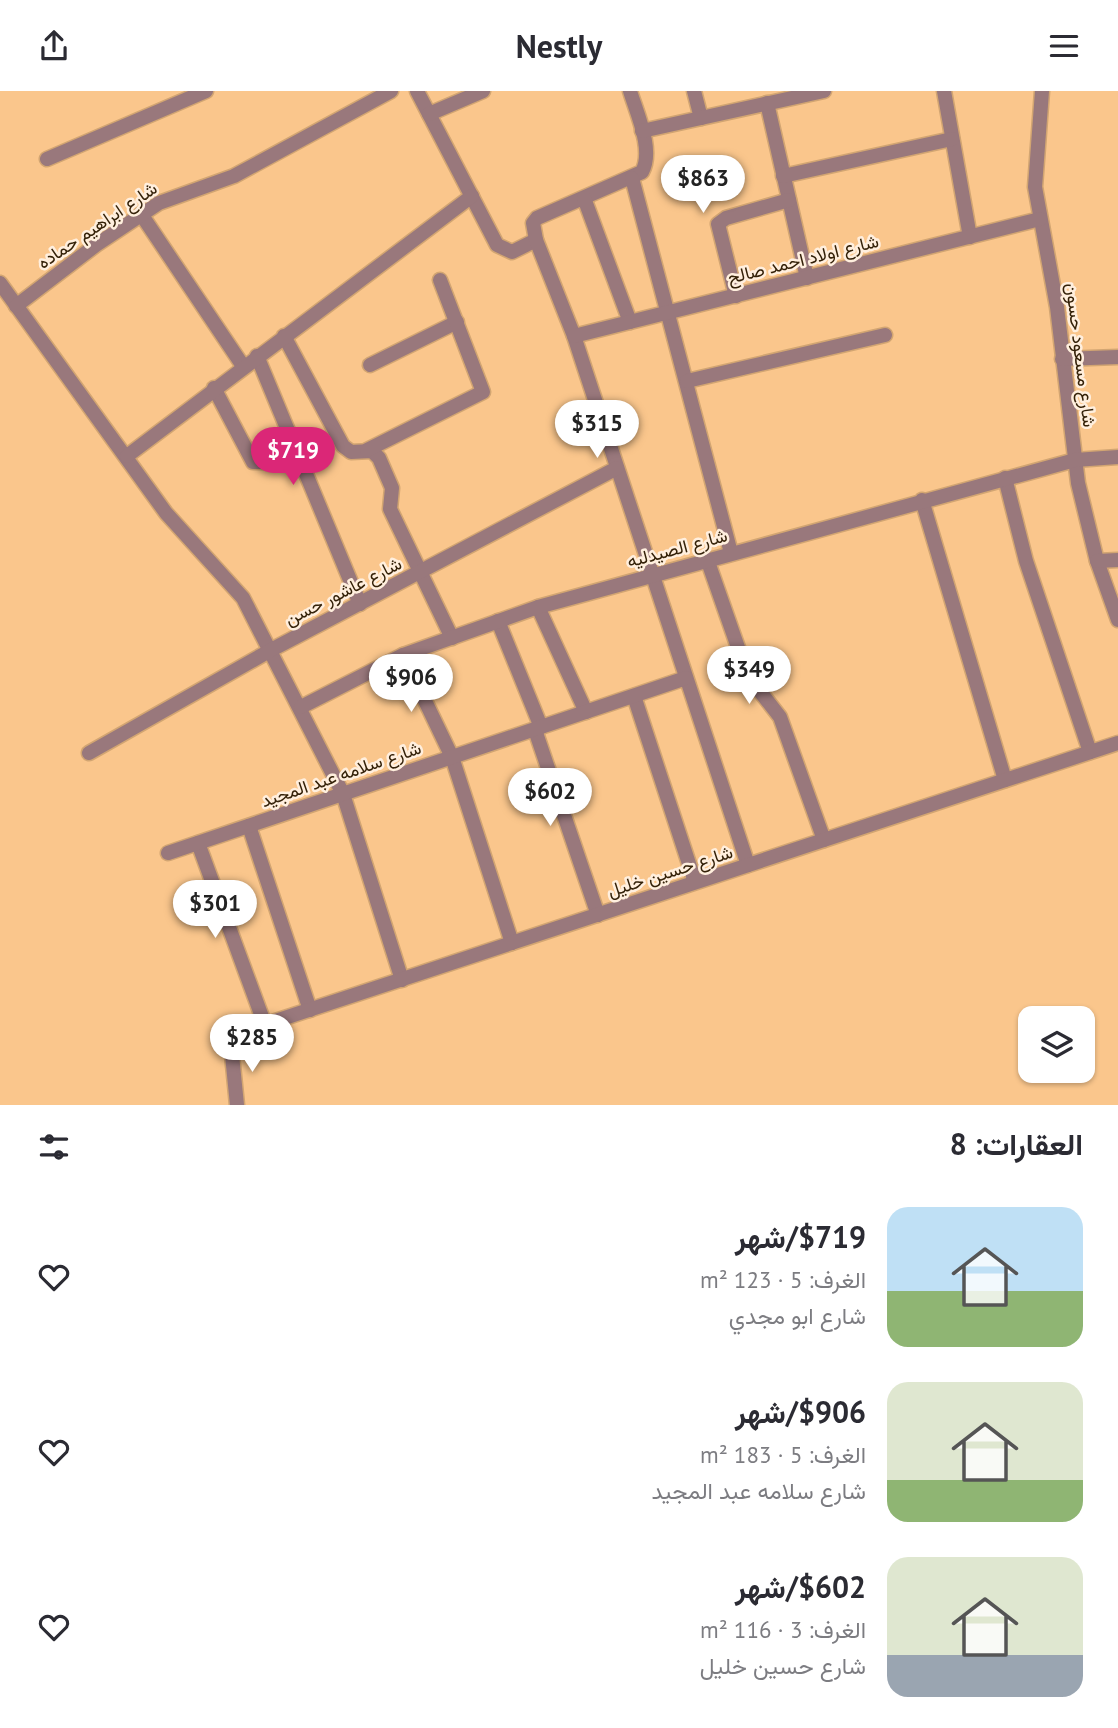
<!DOCTYPE html>
<html lang="ar">
<head>
<meta charset="utf-8">
<style>
	body { margin:0; font-family:"PT Sans",Vazirmatn,sans-serif; background:#f2f2f3; color:#2b2b33; direction:rtl; height:100vh; display:flex; flex-direction:column; font-size:26px; white-space:nowrap }
	* { box-sizing:border-box; margin:0 }
	p { font-size:23px; color:#7c7c81 }
	.icon { flex:none; width:38px; height:38px; fill:none; stroke:currentColor; stroke-width:2; stroke-linecap:round; stroke-linejoin:round }
	.map { position:relative; height:1014px; overflow:hidden; direction:ltr }
	.sheet { display:flex; flex-direction:column; background:#fff; flex:1 }
	.sheet>* { flex:none }
	.controls { position:absolute; left:1018px; top:915px; display:grid; gap:14px }
	.controls a { display:grid; place-items:center; width:77px; height:77px; border-radius:14px; background:#fff; box-shadow:0 2px 5px #0004; font-size:35px }
	.price { position:absolute; translate:-50% -60px; padding:0 16px; border-radius:24px; background:#fff; color:#222; font-size:23px; line-height:46px; filter:drop-shadow(0 2px 4px #0008) }
	.price::after { content:''; position:absolute; left:50%; top:42px; width:21px; height:16px; margin-left:-10px; background:inherit; clip-path:polygon(0 0,100% 0,50% 100%) }
	.price.current { background:#db2777; color:#fff }
	ul { padding:0; list-style:none }
	li { display:flex; align-items:center; gap:21px; height:175px; padding:0 35px }
	li span { display:grid; place-items:center; flex:none; width:196px; height:140px; border-radius:21px; color:#555 }
	li>.icon { margin-inline-start:auto }
	span .icon { width:84px; height:84px; fill:#fffc; stroke-width:1 }
	li b { font-size:30px }
	h2 { display:flex; justify-content:space-between; align-items:center; height:84px; padding:0 35px; font-size:30px }
	header { display:flex; justify-content:space-between; align-items:center; height:91px; padding:0 35px; background:#fff; font-size:32px; font-weight:600 }
	.map>svg:first-child { display:block }
</style>
</head>
<body>
<header><svg class="icon" aria-label="menu" viewBox="0 0 24 24"><path d="M4 6h16M4 12h16M4 18h16"/></svg>Nestly<svg class="icon" aria-label="share" viewBox="0 0 24 24"><path d="M12 15V3M7 8l5-5 5 5M5 13v7h14v-7"/></svg></header>
<div class="map">
<svg width="1118" height="1014" viewBox="0 0 1118 1014">
	<rect width="100%" height="100%" fill="#fac68c"/>
	<g fill="none" stroke-linecap="round" stroke-linejoin="round">
		<g stroke="#d2a572" stroke-width="17">
			<g id="minor">
				<polyline points="417,0 497,154 512,161 536,149"/>
				<path d="M630,0C637,23 654,59 642,81L537,127L533,132L536,149L574,245L748,774"/>
				<polyline points="694,0 701,27"/>
				<polyline points="944,0 970,146"/>
				<polyline points="1042,0 1035,96 1057,216 1078,392 1097,470 1118,529"/>
				<polyline points="767,12 807,187"/>
				<polyline points="429,23 483,0"/>
				<polyline points="642,40 824,0"/>
				<polyline points="47,68 206,0"/>
				<polyline points="783,85 952,48"/>
				<polyline points="632,87 731,462"/>
				<polyline points="584,107 630,231"/>
				<polyline points="141,123 243,275"/>
				<polyline points="0,192 166,422 243,507 343,703 402,889"/>
				<polyline points="736,205 718,133 726,127 789,109"/>
				<polyline points="16,215 96,154 159,112 234,85 391,0"/>
				<polyline points="284,245 343,355 351,361 372,360 379,367 392,397 390,418 452,547"/>
				<polyline points="574,245 1040,128"/>
				<polyline points="257,265 360,513"/>
				<polyline points="1062,268 1118,266"/>
				<polyline points="370,274 457,231"/>
				<polyline points="687,290 885,244"/>
				<polyline points="214,297 253,371 263,371 294,354"/>
				<polyline points="367,359 483,301 440,189"/>
				<polyline points="127,365 472,105"/>
				<polyline points="1005,387 1026,470 1090,661"/>
				<polyline points="922,409 1005,689"/>
				<polyline points="707,468 748,585 780,626 824,749"/>
				<polyline points="1097,470 1118,469"/>
				<polyline points="538,516 586,621"/>
				<polyline points="498,530 541,636"/>
				<polyline points="403,564 452,666 512,852"/>
				<polyline points="634,605 695,791"/>
				<polyline points="301,616 403,564 538,516 1075,369 1118,366"/>
				<polyline points="535,639 598,824"/>
				<polyline points="89,662 271,559 617,377"/>
				<polyline points="249,735 310,919"/>
				<polyline points="198,752 265,934"/>
				<polyline points="168,762 686,587"/>
				<polyline points="237,1014 231,954 242,941 1118,652"/>
			</g>
		</g>
		<use href="#minor" stroke="#99787c" stroke-width="14"/>
	</g>
	<g text-anchor="middle" dominant-baseline="central" stroke-width="5" stroke-linejoin="round" paint-order="stroke">
		<g font-size="18" fill="#342108" stroke="#ffefde">
			<text transform="translate(97 134) rotate(-34)">شارع ابراهيم حماده</text>
			<text transform="translate(803 168) rotate(-14)">شارع اولاد احمد صالح</text>
			<text transform="translate(1081 264) rotate(83)">شارع مسعود حسون</text>
			<text transform="translate(677 457) rotate(-15)">شارع الصيدليه</text>
			<text transform="translate(343 500) rotate(-27)">شارع عاشور حسن</text>
			<text transform="translate(341 683) rotate(-19)">شارع سلامه عبد المجيد</text>
			<text transform="translate(670 780) rotate(-18)">شارع حسين خليل</text>
		</g>
	</g>
</svg>
<div class="controls">
<a><svg class="icon" aria-label="layers" viewBox="0 0 24 24"><path d="M12 4l9 5-9 5-9-5zM3 14l9 5 9-5"/></svg></a>
</div>
<b class="price" style="left:703px;top:124px">$863</b>
<b class="price" style="left:597px;top:369px">$315</b>
<b class="price current" style="left:293px;top:396px">$719</b>
<b class="price" style="left:749px;top:615px">$349</b>
<b class="price" style="left:411px;top:623px">$906</b>
<b class="price" style="left:550px;top:737px">$602</b>
<b class="price" style="left:215px;top:849px">$301</b>
<b class="price" style="left:252px;top:983px">$285</b>
</div>
<section class="sheet">
<h2>العقارات: 8<svg class="icon" aria-label="filters" viewBox="0 0 24 24"><path d="M4 7h16M4 17h16"/><circle cx="9" cy="7" r="2"/><circle cx="15" cy="17" r="2"/></svg></h2>
<ul>
<li><span style="background:linear-gradient(#bfe0f5 60%,#8fb573 0)"><svg class="icon" aria-label="home" viewBox="0 0 24 24"><path d="M3 11l9-7 9 7M6 9v11h12V9"/></svg></span><div><b>$719/شهر</b><p>الغرف: 5 · 123 m²</p><p>شارع ابو مجدي</p></div><svg class="icon" aria-label="heart" viewBox="0 0 24 24"><path d="M12 20l-8-8c-3-5 5-10 8-4 3-6 11-1 8 4z"/></svg></li>
<li><span style="background:linear-gradient(#dfe7d0 70%,#8fb573 0)"><svg class="icon" aria-label="home" viewBox="0 0 24 24"><path d="M3 11l9-7 9 7M6 9v11h12V9"/></svg></span><div><b>$906/شهر</b><p>الغرف: 5 · 183 m²</p><p>شارع سلامه عبد المجيد</p></div><svg class="icon" aria-label="heart" viewBox="0 0 24 24"><path d="M12 20l-8-8c-3-5 5-10 8-4 3-6 11-1 8 4z"/></svg></li>
<li><span style="background:linear-gradient(#dfe7d0 70%,#9aa5b1 0)"><svg class="icon" aria-label="home" viewBox="0 0 24 24"><path d="M3 11l9-7 9 7M6 9v11h12V9"/></svg></span><div><b>$602/شهر</b><p>الغرف: 3 · 116 m²</p><p>شارع حسين خليل</p></div><svg class="icon" aria-label="heart" viewBox="0 0 24 24"><path d="M12 20l-8-8c-3-5 5-10 8-4 3-6 11-1 8 4z"/></svg></li>
</ul>
</section>
</body>
</html>
